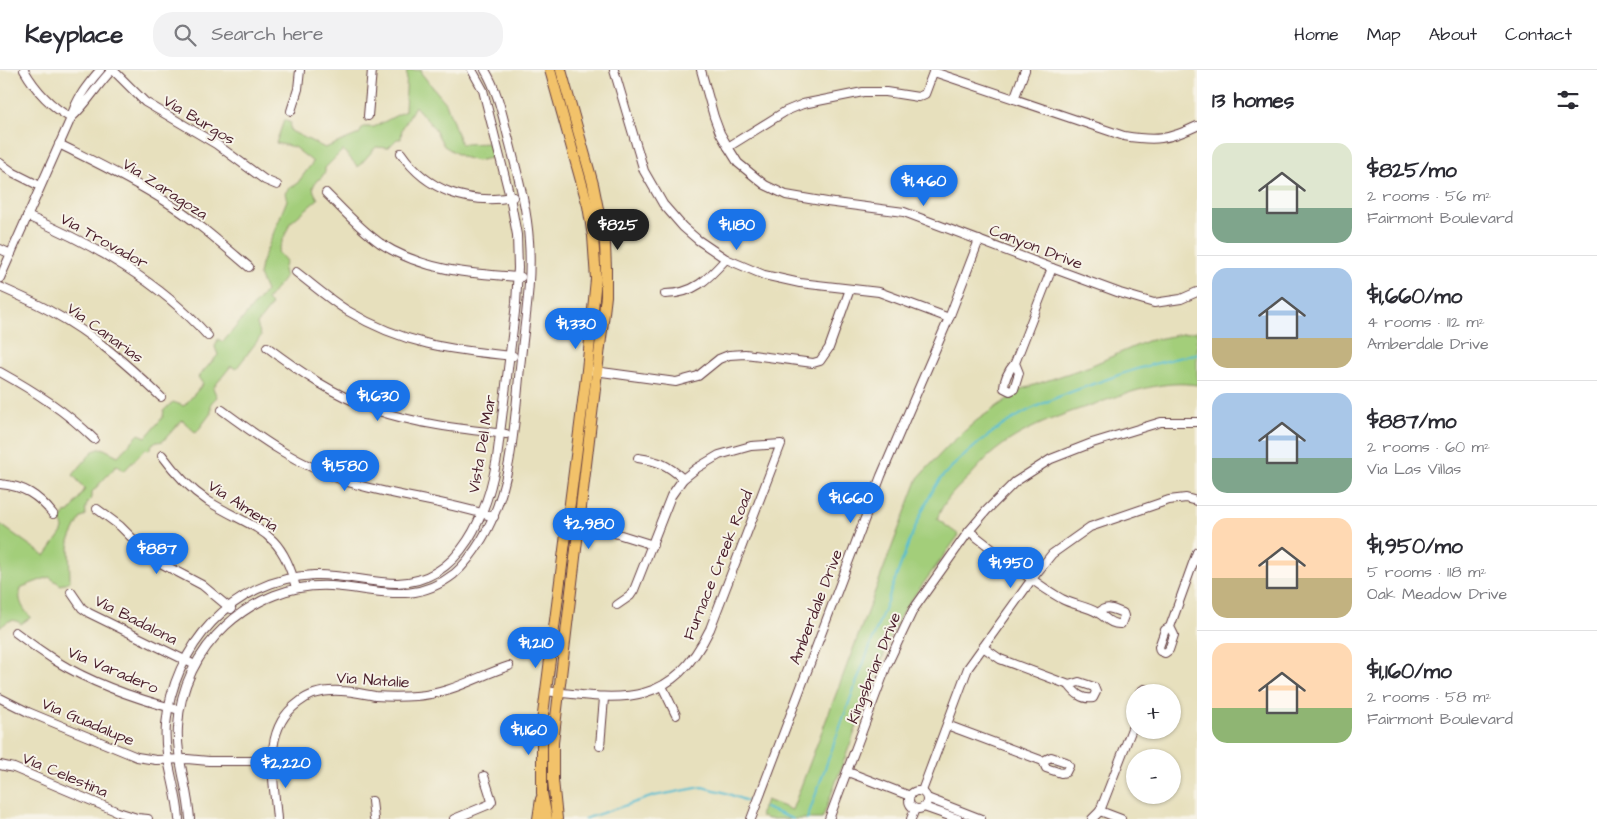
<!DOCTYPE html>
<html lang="en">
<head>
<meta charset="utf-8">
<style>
	body { margin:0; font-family:"Architects Daughter",sans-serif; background:#f2f2f3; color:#2b2b33; height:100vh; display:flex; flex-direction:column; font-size:19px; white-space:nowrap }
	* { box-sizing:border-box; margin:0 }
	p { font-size:16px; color:#7c7c81 }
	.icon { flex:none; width:28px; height:28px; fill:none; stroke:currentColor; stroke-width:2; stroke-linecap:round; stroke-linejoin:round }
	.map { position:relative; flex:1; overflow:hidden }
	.panel { display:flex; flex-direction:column; background:#fff; width:400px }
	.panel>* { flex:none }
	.tools { position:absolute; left:1126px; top:614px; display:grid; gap:10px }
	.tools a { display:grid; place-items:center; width:55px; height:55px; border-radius:50%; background:#fff; box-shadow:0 1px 4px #0004; font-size:25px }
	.price { position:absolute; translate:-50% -42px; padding:0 11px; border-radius:18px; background:#1a73e8; color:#fff; font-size:16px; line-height:32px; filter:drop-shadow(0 1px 2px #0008) }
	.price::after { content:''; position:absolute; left:50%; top:30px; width:15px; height:11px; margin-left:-8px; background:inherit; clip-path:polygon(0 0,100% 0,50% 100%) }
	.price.selected { background:#222; color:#fff }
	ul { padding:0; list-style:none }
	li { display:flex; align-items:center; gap:15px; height:125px; padding:0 15px }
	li+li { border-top:1px solid #e1e1e2 }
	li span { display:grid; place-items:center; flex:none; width:140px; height:100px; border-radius:15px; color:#555 }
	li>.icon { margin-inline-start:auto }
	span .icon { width:60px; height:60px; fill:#fffc; stroke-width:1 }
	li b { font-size:21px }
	h2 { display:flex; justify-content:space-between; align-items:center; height:60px; padding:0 15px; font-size:21px }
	header { display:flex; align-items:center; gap:30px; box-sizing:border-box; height:70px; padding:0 25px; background:#fff; border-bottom:1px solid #e1e1e2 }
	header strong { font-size:24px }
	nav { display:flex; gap:28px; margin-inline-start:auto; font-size:18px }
	.search { width:350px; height:45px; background:#f2f2f3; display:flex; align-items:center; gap:12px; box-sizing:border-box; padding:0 18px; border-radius:20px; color:#7c7c81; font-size:19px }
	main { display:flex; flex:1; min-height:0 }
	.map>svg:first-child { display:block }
</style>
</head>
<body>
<header>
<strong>Keyplace</strong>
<div class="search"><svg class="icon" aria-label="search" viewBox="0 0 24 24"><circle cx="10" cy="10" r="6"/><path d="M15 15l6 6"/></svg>Search here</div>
<nav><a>Home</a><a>Map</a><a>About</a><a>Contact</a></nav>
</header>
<main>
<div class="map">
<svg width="1197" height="749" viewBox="0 0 1197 749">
	<rect width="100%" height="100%" fill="#f7f3e8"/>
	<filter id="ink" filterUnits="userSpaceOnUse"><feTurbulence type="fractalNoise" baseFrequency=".02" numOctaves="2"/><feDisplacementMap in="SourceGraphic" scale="10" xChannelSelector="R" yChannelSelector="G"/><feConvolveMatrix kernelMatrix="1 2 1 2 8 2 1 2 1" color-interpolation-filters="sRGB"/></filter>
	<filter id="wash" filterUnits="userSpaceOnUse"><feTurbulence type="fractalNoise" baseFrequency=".0096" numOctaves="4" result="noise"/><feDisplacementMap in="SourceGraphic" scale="20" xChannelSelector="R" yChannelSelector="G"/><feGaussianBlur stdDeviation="1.12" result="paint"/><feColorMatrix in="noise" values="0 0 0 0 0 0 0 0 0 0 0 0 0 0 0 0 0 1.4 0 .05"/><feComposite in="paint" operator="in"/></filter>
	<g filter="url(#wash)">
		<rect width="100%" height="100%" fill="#e7e0bd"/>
		<g fill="#a3ce7a" stroke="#767652">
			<path d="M407,0H422L421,3L446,33L461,74L492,73L495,87L477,91L462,87L444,76L434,58L415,36L402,59L401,69H397L388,78L376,77L358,97L343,80L325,98V102L321,108L317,110L313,117L314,122L318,129L290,153L278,182L286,191L283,200L285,207L267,230L272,235L257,254L261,266L236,299L231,296L213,318L217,327L211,333V343L196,363L182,350L163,371L153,373L149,380L145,379L124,401L117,395L92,422V428C86,433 85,438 86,445L80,449L69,471L70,511L61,515L49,507L22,517C16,528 23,540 31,547L21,554C13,547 7,551 0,558V454L45,486L62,462L63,458L61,451L65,443L70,442L85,419L73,405L93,381L102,378L118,386L139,364L146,367L163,347L164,340L173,332L184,336L203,314L198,307L218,285L215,277L218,269L223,272L266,221L259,205L261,194L287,130L285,123L289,118L296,115L313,92L294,77L276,73L284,50L291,53L290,57L291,61L325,78L359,64L363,57H374L405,41Z"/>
			<path d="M1197,261V315C1165,310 1133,321 1104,331C1064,344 1022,357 990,385C983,392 976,399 969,407C955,420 944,430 937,449L959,465L903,541L892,563L822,749H768L760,746L766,730L792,740L918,408L949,375L976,351L1022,319L1090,296L1147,271Z"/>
		</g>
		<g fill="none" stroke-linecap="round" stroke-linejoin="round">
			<g stroke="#55bdd3" stroke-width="2">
				<polyline points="765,738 793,749"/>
				<polyline points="584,749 654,726 702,717 723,722 747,731"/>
				<path d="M807,749C833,675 860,602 888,529C902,492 917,445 938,412C945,402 956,393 965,385C1007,346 1046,330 1099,312C1131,300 1164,290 1197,284"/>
			</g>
		</g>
	</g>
	<g filter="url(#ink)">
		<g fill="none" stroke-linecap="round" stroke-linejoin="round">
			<g stroke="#623c41" stroke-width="10">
				<g id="minor">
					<path d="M24,0C36,21 50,36 71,48"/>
					<polyline points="113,0 145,32 216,74 265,110 277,115"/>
					<polyline points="614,0 644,101 663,134 683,157 698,170 726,189 764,205 800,213 879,222 949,248"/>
					<polyline points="701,0 714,47 720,63 728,77 738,93 765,115 786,125 827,132 904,142 1052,198 1120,223 1154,233 1181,229 1197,222"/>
					<path d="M934,2L1124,66C1155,71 1168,70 1197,56"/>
					<polyline points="1014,29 1025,0"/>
					<polyline points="291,41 298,19 300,0"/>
					<polyline points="368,46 372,0"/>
					<path d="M71,48C87,34 97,15 112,0"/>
					<path d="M59,74C95,92 131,109 165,131C195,150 222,174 249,197"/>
					<polyline points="728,77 786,41 803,34 863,22 886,22 918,27 925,24 934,0"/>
					<path d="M401,83C427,121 469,135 513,127"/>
					<polyline points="0,93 14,103 40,116"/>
					<path d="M326,123C343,140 360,159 380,173C423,201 471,204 521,207"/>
					<path d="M27,146C94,175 159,211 208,266"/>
					<polyline points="0,179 11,184"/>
					<path d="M296,202C313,215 330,230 348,241C402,274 451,280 513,286"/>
					<path d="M0,208L71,48C76,29 87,15 100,0"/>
					<path d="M0,217C18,225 36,233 52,242C93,264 128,295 161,327"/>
					<path d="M665,224C694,224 708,209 726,189"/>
					<path d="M267,277C300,302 334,325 373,339C415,354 461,359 506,364"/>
					<path d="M1015,293L1019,303L1014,319L1010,321L1004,318C1004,309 1009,300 1015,293L1052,198"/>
					<polyline points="587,300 676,312 698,306 719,289 729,285 745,284 813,293 820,291 829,278 850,219"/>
					<path d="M0,302C34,321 66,341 94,369"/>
					<path d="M222,340C264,371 298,395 348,412C396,427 446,431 494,447"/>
					<path d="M162,385C175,403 190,419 208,431C254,460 281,457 296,518"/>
					<path d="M638,388C659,391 668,395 683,409"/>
					<path d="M0,414C24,416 38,425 53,444"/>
					<polyline points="97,439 120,456 153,489 202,515 231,539"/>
					<polyline points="566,457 605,460 653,475"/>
					<path d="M969,461C999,484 1029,510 1062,529C1073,535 1087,536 1098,543C1106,547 1110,555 1121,554L1124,546L1123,543C1114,540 1106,534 1099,543"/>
					<polyline points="71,522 82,538 89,543 195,595"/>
					<polyline points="1170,557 1174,565 1169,580 1165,583 1160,581 1159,577 1165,560 1170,557 1197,482"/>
					<path d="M15,562C28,572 42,582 56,591C93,614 137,629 179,640"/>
					<path d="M983,577L1000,589L1069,615C1075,623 1082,630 1093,628L1096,622L1094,617L1079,612L1069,615"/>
					<polyline points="662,616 676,645"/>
					<path d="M546,621C622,630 671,639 710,559L781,374L751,376L719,385L697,398L683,409L671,426L634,520L630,526L617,535"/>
					<polyline points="1140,622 1144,619 1150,621 1150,622"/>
					<polyline points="0,628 28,642 137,687 156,690 187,689 209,691 272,691"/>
					<polyline points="1135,637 1135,639"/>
					<polyline points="947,655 1043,691 1046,698 1061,703 1066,702 1069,696 1066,692 1051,687 1043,691"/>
					<polyline points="600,676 604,628"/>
					<polyline points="0,695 14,698 118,742 137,748 148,749"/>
					<polyline points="848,702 910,726"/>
					<circle cx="918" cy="730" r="9"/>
					<polyline points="922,721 968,598 1032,509 1052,484 1090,457 1169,430 1186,428 1197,431"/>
					<polyline points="927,728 981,749"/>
					<polyline points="372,731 374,749"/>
					<polyline points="924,737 958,749"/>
					<polyline points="1100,741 1121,749"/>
					<path d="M179,749C177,717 163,688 166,655C173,577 232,509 314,505C342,504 370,513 397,513C462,512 488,441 497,388L516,234L518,198L517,165L510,127L486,32L483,20L472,0"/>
					<path d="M190,749C188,718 176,688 178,657C181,578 252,512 331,516C378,519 413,536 454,504C465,495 474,482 482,469C514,415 514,350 521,288C525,250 532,210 529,171C527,138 518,106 510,74C503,49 499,23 485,0"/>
					<path d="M277,749C274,709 261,660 298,633C310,623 326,620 341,621C352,621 363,624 375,626C388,627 403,627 416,626C450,624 478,606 509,596"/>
					<polyline points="454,749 490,734 492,731 484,706"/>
					<polyline points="751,749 881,406 949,248 979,170"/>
					<polyline points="829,749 887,595 913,540 969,461 987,440 1015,412 1051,389 1092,373 1161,352 1197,352"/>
					<polyline points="911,749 915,739"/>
					<polyline points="1092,749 1100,741 1135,651"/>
				</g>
			</g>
			<g stroke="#623c41" stroke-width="12">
				<g id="major">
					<polyline points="538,749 541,729"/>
					<polyline points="547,749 542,723 542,652 587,300 596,209 593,166 588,136 550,0"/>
					<polyline points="557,749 553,710 553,673 597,302 606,226 606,199 605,174 593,114 561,0"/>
				</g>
			</g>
			<use href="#minor" stroke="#fff" stroke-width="8"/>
			<use href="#major" stroke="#f2c26a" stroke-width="10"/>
		</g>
	</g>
	<g text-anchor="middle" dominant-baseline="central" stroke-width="4" stroke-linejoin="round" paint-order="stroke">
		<g font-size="16" fill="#4a1f2b" stroke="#f7f3e8">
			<text transform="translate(199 50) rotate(31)">Via Burgos</text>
			<text transform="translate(165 119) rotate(33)">Via Zaragoza</text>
			<text transform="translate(104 171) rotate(29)">Via Trovador</text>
			<text transform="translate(1036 177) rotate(21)">Canyon Drive</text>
			<text transform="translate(105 263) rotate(36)">Via Canarias</text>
			<text transform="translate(482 374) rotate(-80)">Vista Del Mar</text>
			<text transform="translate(243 436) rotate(33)">Via Almeria</text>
			<text transform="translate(718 495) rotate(-68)">Furnace Creek Road</text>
			<text transform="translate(816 537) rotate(-69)">Amberdale Drive</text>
			<text transform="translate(136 550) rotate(27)">Via Badalona</text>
			<text transform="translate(874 598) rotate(-68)">Kingsbriar Drive</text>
			<text transform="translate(113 600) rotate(23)">Via Varadero</text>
			<text transform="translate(373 610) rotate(4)">Via Natalie</text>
			<text transform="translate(88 652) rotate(23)">Via Guadalupe</text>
			<text transform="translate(65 705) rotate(23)">Via Celestina</text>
		</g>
	</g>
</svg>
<div class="tools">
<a>+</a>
<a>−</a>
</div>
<b class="price" style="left:924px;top:137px">$1,460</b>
<b class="price selected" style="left:618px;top:181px">$825</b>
<b class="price" style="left:737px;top:181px">$1,180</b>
<b class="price" style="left:576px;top:280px">$1,330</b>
<b class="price" style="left:378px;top:352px">$1,630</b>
<b class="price" style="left:345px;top:422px">$1,580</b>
<b class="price" style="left:851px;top:454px">$1,660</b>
<b class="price" style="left:589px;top:480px">$2,980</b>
<b class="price" style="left:157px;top:505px">$887</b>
<b class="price" style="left:1011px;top:519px">$1,950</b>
<b class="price" style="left:536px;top:599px">$1,210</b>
<b class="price" style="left:529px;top:686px">$1,160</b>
<b class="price" style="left:286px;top:719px">$2,220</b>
</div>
<section class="panel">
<h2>13 homes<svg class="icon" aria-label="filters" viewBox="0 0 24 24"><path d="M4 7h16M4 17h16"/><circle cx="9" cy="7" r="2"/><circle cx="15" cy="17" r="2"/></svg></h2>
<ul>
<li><span style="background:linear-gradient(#dfe7d0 65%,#7fa58c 0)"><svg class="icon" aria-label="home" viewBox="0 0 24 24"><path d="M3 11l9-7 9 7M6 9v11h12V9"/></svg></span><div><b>$825/mo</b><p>2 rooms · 56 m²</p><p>Fairmont Boulevard</p></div></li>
<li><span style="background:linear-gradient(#a9c7e8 70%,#c2b280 0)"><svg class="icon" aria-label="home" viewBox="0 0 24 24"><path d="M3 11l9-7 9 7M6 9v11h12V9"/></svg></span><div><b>$1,660/mo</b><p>4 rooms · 112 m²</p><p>Amberdale Drive</p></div></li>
<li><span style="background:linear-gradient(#a9c7e8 65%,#7fa58c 0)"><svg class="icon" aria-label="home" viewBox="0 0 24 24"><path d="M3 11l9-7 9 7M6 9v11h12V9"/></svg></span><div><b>$887/mo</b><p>2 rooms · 60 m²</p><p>Via Las Villas</p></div></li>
<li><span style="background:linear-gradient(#ffd9b3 60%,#c2b280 0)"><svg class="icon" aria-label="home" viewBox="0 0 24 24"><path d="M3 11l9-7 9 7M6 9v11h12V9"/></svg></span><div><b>$1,950/mo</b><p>5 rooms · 118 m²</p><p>Oak Meadow Drive</p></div></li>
<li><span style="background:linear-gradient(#ffd9b3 65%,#8fb573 0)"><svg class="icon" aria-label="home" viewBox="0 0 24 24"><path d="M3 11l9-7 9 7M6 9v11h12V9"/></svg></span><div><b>$1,160/mo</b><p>2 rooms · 58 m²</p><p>Fairmont Boulevard</p></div></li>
</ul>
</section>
</main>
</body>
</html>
